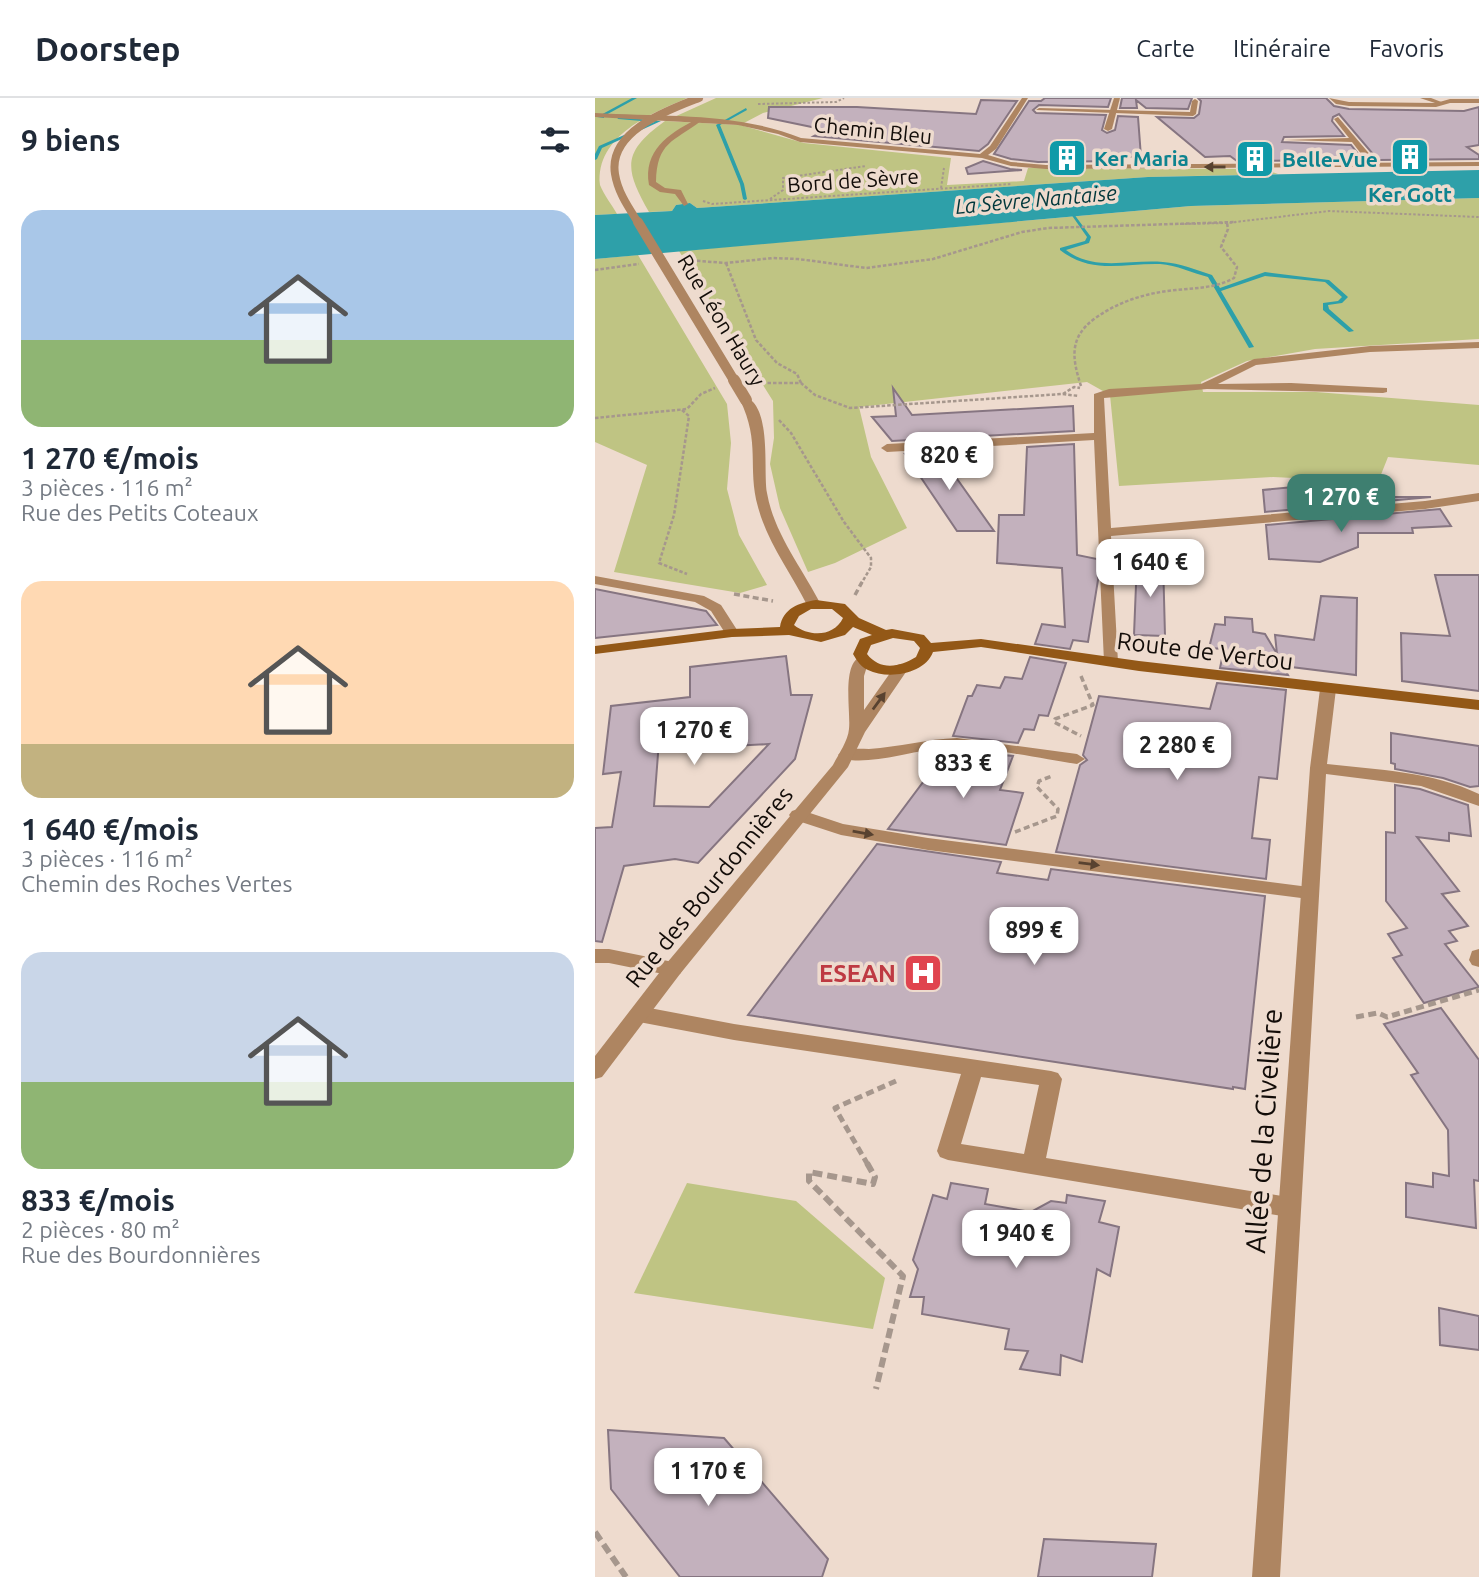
<!DOCTYPE html>
<html lang="fr">
<head>
<meta charset="utf-8">
<style>
	body { margin:0; font-family:Ubuntu,sans-serif; background:#f2f2f3; color:#1f2937; height:100vh; display:flex; flex-direction:column; font-size:26px; white-space:nowrap }
	* { box-sizing:border-box; margin:0 }
	p { font-size:23px; color:#747a83 }
	.icon { flex:none; width:38px; height:38px; fill:none; stroke:currentColor; stroke-width:2; stroke-linecap:round; stroke-linejoin:round }
	.map { position:relative; flex:1; overflow:hidden }
	.panel { display:flex; flex-direction:column; background:#fff; width:595px }
	.panel>* { flex:none }
	.price { position:absolute; translate:-50% -60px; padding:0 16px; border-radius:14px; background:#fff; color:#222; font-size:23px; line-height:46px; filter:drop-shadow(0 2px 4px #0008) }
	.price::after { content:''; position:absolute; left:50%; top:42px; width:21px; height:16px; margin-left:-10px; background:inherit; clip-path:polygon(0 0,100% 0,50% 100%) }
	.price.on { background:#3e7f70; color:#fff }
	ul { padding:0; list-style:none }
	li { display:grid; align-content:center; gap:14px; height:371px; padding:0 21px }
	li span { display:grid; place-items:center; height:217px; border-radius:21px; color:#555 }
	li>.icon { margin-inline-start:auto }
	span .icon { width:126px; height:126px; fill:#fffc; stroke-width:1 }
	li b { font-size:30px }
	h2 { display:flex; justify-content:space-between; align-items:center; height:84px; padding:0 21px; font-size:30px }
	header { display:flex; align-items:center; gap:42px; box-sizing:border-box; height:98px; padding:0 35px; background:#fff; border-bottom:2px solid #e0e1e3 }
	header strong { font-size:33px }
	nav { display:flex; gap:38px; margin-inline-start:auto; font-size:24px }
	main { display:flex; flex:1; min-height:0 }
	.map>svg:first-child { display:block }
</style>
</head>
<body>
<header>
<strong>Doorstep</strong>
<nav><a>Carte</a><a>Itinéraire</a><a>Favoris</a></nav>
</header>
<main>
<section class="panel">
<h2>9 biens<svg class="icon" aria-label="filters" viewBox="0 0 24 24"><path d="M4 7h16M4 17h16"/><circle cx="9" cy="7" r="2"/><circle cx="15" cy="17" r="2"/></svg></h2>
<ul>
<li><span style="background:linear-gradient(#a9c7e8 60%,#8fb573 0)"><svg class="icon" aria-label="home" viewBox="0 0 24 24"><path d="M3 11l9-7 9 7M6 9v11h12V9"/></svg></span><div><b>1 270 €/mois</b><p>3 pièces · 116 m²</p><p>Rue des Petits Coteaux</p></div></li>
<li><span style="background:linear-gradient(#ffd9b3 75%,#c2b280 0)"><svg class="icon" aria-label="home" viewBox="0 0 24 24"><path d="M3 11l9-7 9 7M6 9v11h12V9"/></svg></span><div><b>1 640 €/mois</b><p>3 pièces · 116 m²</p><p>Chemin des Roches Vertes</p></div></li>
<li><span style="background:linear-gradient(#c9d6e8 60%,#8fb573 0)"><svg class="icon" aria-label="home" viewBox="0 0 24 24"><path d="M3 11l9-7 9 7M6 9v11h12V9"/></svg></span><div><b>833 €/mois</b><p>2 pièces · 80 m²</p><p>Rue des Bourdonnières</p></div></li>
</ul>
</section>
<div class="map">
<svg width="884" height="1479" viewBox="0 0 884 1479">
	<rect width="100%" height="100%" fill="#eedbce"/>
	<g fill="#bfc483">
		<path d="M0,0H92C58,15 0,37 5,87C9,97 17,107 22,116L0,117Z"/>
		<polygon points="121,0 228,0 168,15 149,25 77,20"/>
		<path d="M70,23L145,27L209,45L356,60L352,87L429,83L433,70L668,71L683,76L553,79L102,110L95,105L81,107L77,113L54,114C29,70 27,54 70,23Z"/>
		<polygon points="884,100 884,241 720,251 652,263 606,284 608,294 721,294 884,307 884,367 793,359 783,384 678,379 524,388 515,297 492,284 264,309 276,359 312,430 240,465 213,474 185,410 175,366 179,340 178,303 84,153 596,108"/>
		<polygon points="43,157 132,306 136,345 132,391 144,437 172,487 145,495 19,474 52,367 0,344 0,161"/>
		<polygon points="92,1085 201,1103 290,1180 278,1231 39,1195"/>
	</g>
	<polygon fill="#2ea0a9" points="884,72 884,100 596,108 0,161 0,117 77,113 81,107 95,105 102,110 553,79"/>
	<g fill="none" stroke-linecap="round" stroke-linejoin="round">
		<g fill="#2ea0a9" fill-rule="evenodd">
			<polygon points="37,0 42,0 9,18 9,20 2,19"/>
			<polygon points="151,10 152,12 125,27 149,86 152,101 150,102 148,101 145,86 121,27"/>
			<polygon points="22,19 66,23 7,50 2,61 0,62 0,56 4,48 59,24 23,21"/>
			<path d="M473,108L496,139L494,145L471,152C499,174 535,161 568,164C585,165 601,172 617,177L625,190L670,174L734,182L753,199L747,205L733,207L734,211L759,233L754,234L728,212V205L743,203L747,199L730,184L670,178L626,193L659,249L654,250L613,179C597,175 582,167 565,166C529,165 497,177 465,152V150L490,143L492,139L471,109Z"/>
		</g>
	</g>
	<g fill="#c3b1bd" stroke="#867581" stroke-width="2" fill-rule="evenodd">
		<polygon points="450,0 516,0 513,9 444,7 438,12 441,15 511,17 507,32 512,35 520,32 523,18 543,19 546,59 523,59 523,63 443,64 416,61 399,56 434,3 446,3"/>
		<polygon points="527,0 597,0 593,11 551,10 541,2 542,10 525,10"/>
		<polygon points="603,0 731,0 739,8 754,11 869,13 884,9 884,47 872,49 884,57 884,61 783,62 744,16 738,19 737,23 749,38 689,39 687,44 756,47 768,62 642,63 635,58 610,59 562,19 599,20 604,16 606,3"/>
		<polygon points="386,2 422,3 393,46 384,53 219,38 231,32 173,20 174,9 262,9 381,16"/>
		<polygon points="388,63 415,71 427,72 373,76 371,70"/>
		<polygon points="298,290 317,317 478,308 479,333 297,343 277,319 301,318"/>
		<polygon points="479,346 482,457 502,461 503,482 493,544 478,542 475,551 440,546 447,526 470,529 467,470 402,465 404,417 429,417 432,349"/>
		<polygon points="343,354 399,433 362,433 310,356"/>
		<polygon points="709,388 719,402 776,397 778,399 836,399 670,414 668,392"/>
		<polygon points="845,411 856,428 817,430 818,435 763,435 763,449 725,464 674,461 671,427"/>
		<polygon points="542,462 568,462 570,538 539,537"/>
		<polygon points="840,477 884,477 884,593 807,583 806,535 855,538"/>
		<polygon points="0,491 111,513 122,527 0,540"/>
		<polygon points="726,498 762,500 761,577 688,568 693,577 625,570 629,551 614,550 620,526 630,527 630,519 657,521 658,534 670,536 682,556 680,537 719,542"/>
		<path d="M191,558L196,597H217L200,661L103,765L80,761L29,768L7,844L0,843V730L17,729L26,674L8,676L16,608L95,599V569ZM120,639L119,649L174,646L114,709L59,708L64,643Z"/>
		<polygon points="435,559 471,565 453,618 444,617 439,632 429,631 423,645 358,638 373,598 377,598 382,587 405,590 410,579 427,581"/>
		<polygon points="622,585 691,592 682,681 664,679 657,740 675,742 671,781 461,754 485,667 492,662 488,657 504,598 615,611"/>
		<polygon points="796,635 884,648 884,688 875,689 848,680 800,671 800,666 796,665"/>
		<polygon points="352,652 418,658 405,692 428,695 411,747 293,731"/>
		<polygon points="800,687 825,691 873,707 876,738 854,735 854,743 822,739 864,793 847,796 873,828 854,833 862,843 850,846 884,889 829,905 798,860 807,857 793,836 812,830 791,803 791,734 800,735"/>
		<polygon points="282,746 406,764 402,775 453,782 456,771 670,798 650,991 638,989 638,991 153,917"/>
		<polygon points="846,910 884,962 884,1083 879,1082 881,1130 811,1119 811,1085 838,1089 838,1075 854,1078 853,1032 816,977 823,975 789,926"/>
		<polygon points="356,1085 393,1091 390,1106 436,1114 456,1103 471,1105 472,1097 510,1103 504,1124 524,1129 515,1178 502,1171 487,1264 466,1257 465,1277 425,1271 433,1253 410,1251 414,1231 327,1216 329,1199 315,1199 323,1171 318,1162 338,1097 352,1101"/>
		<polygon points="844,1210 884,1218 884,1252 845,1247"/>
		<polygon points="13,1332 129,1340 233,1461 227,1479 85,1479 16,1391"/>
		<polygon points="449,1441 561,1446 557,1479 443,1479"/>
	</g>
	<g fill="none" stroke-linecap="round" stroke-linejoin="round">
		<g stroke="#a6978d" stroke-width="2" stroke-dasharray="2.5 2" stroke-linecap="butt">
			<polyline points="163,6 241,4 249,0"/>
			<polyline points="346,90 349,70"/>
			<polyline points="175,101 188,92 188,80 271,68"/>
			<polyline points="108,103 117,106 416,86"/>
			<polyline points="585,126 632,125 734,113 884,119"/>
		</g>
		<g stroke="#a6978d" stroke-width="2.5" stroke-dasharray="3.5 2" stroke-linecap="butt">
			<polyline points="91,162 131,165 178,160 203,161 271,170 338,161 427,134 453,130 641,124"/>
			<polyline points="131,165 161,242 182,265 202,276 206,285"/>
			<polyline points="0,172 44,166"/>
			<polyline points="167,285 206,285 220,297 255,310 467,296 484,298"/>
			<path d="M486,288C477,260 474,240 499,221C524,203 551,195 581,192C601,190 621,190 639,180L642,169L626,149L633,131L632,125"/>
			<polyline points="468,296 479,289 485,290"/>
			<polyline points="87,312 94,318 79,417 64,465 92,476"/>
			<polyline points="0,320 92,311 106,296 120,290"/>
			<polyline points="184,322 196,335 249,424 276,460 276,469 266,486"/>
		</g>
		<g stroke="#a6978d" stroke-width="3.5" stroke-dasharray="6 3.5" stroke-linecap="butt">
			<polyline points="139,496 178,503"/>
			<polyline points="260,497 267,484"/>
			<polyline points="486,578 498,607 460,621 459,624 486,638"/>
			<polyline points="420,734 462,718 463,711 442,689 444,683 457,678"/>
		</g>
		<g stroke="#a6978d" stroke-width="5" stroke-dasharray="8 4.5" stroke-linecap="butt">
			<polyline points="761,919 783,915 792,919 884,892"/>
			<polyline points="273,1067 240,1010 301,983"/>
		</g>
		<g stroke="#a6978d" stroke-width="6" stroke-dasharray="10 5" stroke-linecap="butt">
			<polyline points="272,1065 280,1079 278,1086 214,1074 214,1083 308,1178 281,1291"/>
			<polyline points="0,1434 31,1479"/>
		</g>
		<g fill="#ae8561" fill-rule="evenodd">
			<polygon points="825,0 836,0 849,5 846,7"/>
			<polygon points="600,1 603,3 601,16 598,18 441,12 444,10 595,14 597,3"/>
			<polygon points="743,19 783,66 783,70 777,70 757,44 689,42 754,40 739,21"/>
			<path d="M100,22L106,23C78,44 62,44 61,84L70,90L86,92L93,106L89,108L80,96L65,94L54,87C48,53 73,36 100,22Z"/>
			<polygon points="884,395 884,403 830,411 824,407 830,403"/>
			<path d="M362,640L482,656L490,661L482,666C440,660 378,645 337,651C318,654 256,671 243,657C250,649 264,651 274,651C304,649 332,641 362,640Z"/>
			<polygon points="203,711 248,726 333,740 714,789 720,791 723,795 720,799 714,801 333,752 246,737 197,721 194,717 197,713"/>
			<path d="M44,908L139,926L456,973L463,975L467,981L451,1060L693,1099L701,1102L704,1109L701,1116L693,1119L353,1062L345,1059L342,1053L366,976L139,942L44,924L37,921L34,916L37,911ZM386,979L444,987L429,1056L366,1046Z"/>
		</g>
		<g fill="#ae8561" fill-rule="evenodd">
			<path d="M427,0H433L401,51L393,57L416,64L451,67L884,64V68L451,71L416,68L387,60L205,44L183,36L143,27L0,19V15C68,19 142,14 206,40L385,56L395,48Z"/>
			<polygon points="519,0 525,0 517,31 513,33 509,31"/>
			<polygon points="734,0 754,4 841,5 855,1 884,1 884,5 855,5 841,9 754,8 741,6"/>
			<polygon points="884,244 884,250 775,254 661,267 623,286 696,285 792,290 792,294 788,295 612,291 509,300 516,430 830,403 836,407 830,411 516,438 523,564 516,568 509,564 499,342 292,354 286,350 292,346 499,335 499,296 514,291 606,286 659,261 775,248"/>
			<polygon points="0,478 109,498 126,507 144,535 137,539 132,538 116,513 100,504 0,486"/>
			<path d="M733,586L741,591L732,666C783,672 836,673 884,696V708L826,688L731,676L685,1479H657L715,670L725,591Z"/>
			<polygon points="0,851 14,851 78,864 85,866 88,871 85,876 78,878 14,865 0,865"/>
			<polygon points="884,851 884,869 877,867 874,862 877,853"/>
		</g>
		<g fill="#ae8561" fill-rule="evenodd">
			<path d="M151,299C177,310 168,372 172,395C179,436 208,471 226,507L224,510L219,511L212,507C196,475 172,444 163,409C152,369 166,345 145,302Z"/>
			<path d="M267,558L274,562L269,578V612L300,568L305,566L313,571L270,634L253,669L85,876L7,979L0,981V958L71,866L238,667C243,657 253,643 254,631C256,614 246,564 267,558Z"/>
		</g>
		<path fill="#935817" fill-rule="evenodd" d="M221,502L250,506L264,520L291,532L297,531L329,537L336,545L386,541L544,563L884,602V612L544,573L386,549L338,554C330,576 293,582 273,572C266,569 262,563 258,556L265,541L277,537L258,529L250,537L226,544L194,537L137,539L0,556V548L137,531L185,529C188,510 204,505 221,502ZM216,511H237L248,520C239,539 214,539 199,527L204,518ZM298,540L319,543L325,550L321,559C305,569 285,573 272,556L276,547Z"/>
		<path stroke="#ae8561" stroke-width="8" d="M44,126C34,110 23,95 20,76C13,33 73,12 104,0"/>
		<polyline stroke="#ae8561" stroke-width="10" points="43,124 140,284"/>
		<polyline stroke="#ae8561" stroke-width="12" points="139,282 151,302"/>
	</g>
	<defs><path id="oneway-solid" d="M-6-.8H1V-3.2L6.5 0L1 3.2V.8H-6Z" transform="scale(1.75)"/></defs>
	<g fill="#584230">
		<use href="#oneway-solid" transform="translate(620 69) rotate(180)"/>
		<use href="#oneway-solid" transform="translate(284 603) rotate(-54)"/>
		<use href="#oneway-solid" transform="translate(268 735) rotate(10)"/>
		<use href="#oneway-solid" transform="translate(494 766) rotate(7)"/>
	</g>
	<defs>
		<g id="building-square" transform="scale(2.0125)"><rect x="-9" y="-9" width="18" height="18" rx="4" fill="#0f9aa8" stroke="#eedbce"/><path d="M-4-6H4V6H1V3H-1V6H-4ZM-2.5-4.3h1.7v1.8h-1.7ZM.8-4.3h1.7v1.8H.8ZM-2.5-1h1.7V.8h-1.7ZM.8-1h1.7V.8H.8Z" fill="#fff"/></g>
		<g id="hospital-square" transform="scale(2.0125)"><rect x="-9" y="-9" width="18" height="18" rx="4" fill="#e0444e" stroke="#eedbce"/><path d="M-5-5h3v3.5h4V-5h3V5h-3V1.5h-4V5h-3Z" fill="#fff"/></g>
	</defs>
	<g fill-rule="evenodd">
		<use href="#building-square" x="815" y="59"/>
		<use href="#building-square" x="472" y="60"/>
		<use href="#building-square" x="660" y="61"/>
		<use href="#hospital-square" x="328" y="875"/>
	</g>
	<g text-anchor="middle" dominant-baseline="central" stroke-width="7" stroke-linejoin="round" paint-order="stroke">
		<g font-size="21" fill="#120c08" stroke="#eedbce">
			<text transform="translate(278 32) rotate(6)">Chemin Bleu</text>
			<text transform="translate(258 82) rotate(-4)">Bord de Sèvre</text>
			<text transform="translate(127 222) rotate(59)">Rue Léon Haury</text>
		</g>
		<g font-size="21" font-weight="bold" fill="#0d838f" stroke="#eedbce" text-anchor="start">
			<text x="499" y="60">Ker Maria</text>
			<text x="687" y="61">Belle-Vue</text>
			<text x="815" y="96" text-anchor="middle">Ker Gott</text>
		</g>
		<g font-size="21" font-style="italic" fill="#01373b" stroke="#eedbce">
			<text transform="translate(441 101) rotate(-5)">La Sèvre Nantaise</text>
		</g>
		<g font-size="24" fill="#120c08" stroke="#eedbce">
			<text transform="translate(610 553) rotate(7)">Route de Vertou</text>
			<text transform="translate(114 789) rotate(-51)">Rue des Bourdonnières</text>
		</g>
		<g font-size="24" font-weight="bold" fill="#be3a42" stroke="#eedbce" text-anchor="end">
			<text x="301" y="875">ESEAN</text>
		</g>
		<g font-size="28" fill="#120c08" stroke="#eedbce">
			<text transform="translate(668 1033) rotate(-86)">Allée de la Civelière</text>
		</g>
	</g>
</svg>
<b class="price" style="left:354px;top:394px">820 €</b>
<b class="price on" style="left:746px;top:436px">1 270 €</b>
<b class="price" style="left:555px;top:501px">1 640 €</b>
<b class="price" style="left:99px;top:669px">1 270 €</b>
<b class="price" style="left:582px;top:684px">2 280 €</b>
<b class="price" style="left:368px;top:702px">833 €</b>
<b class="price" style="left:439px;top:869px">899 €</b>
<b class="price" style="left:421px;top:1172px">1 940 €</b>
<b class="price" style="left:113px;top:1410px">1 170 €</b>
</div>
</main>
</body>
</html>
